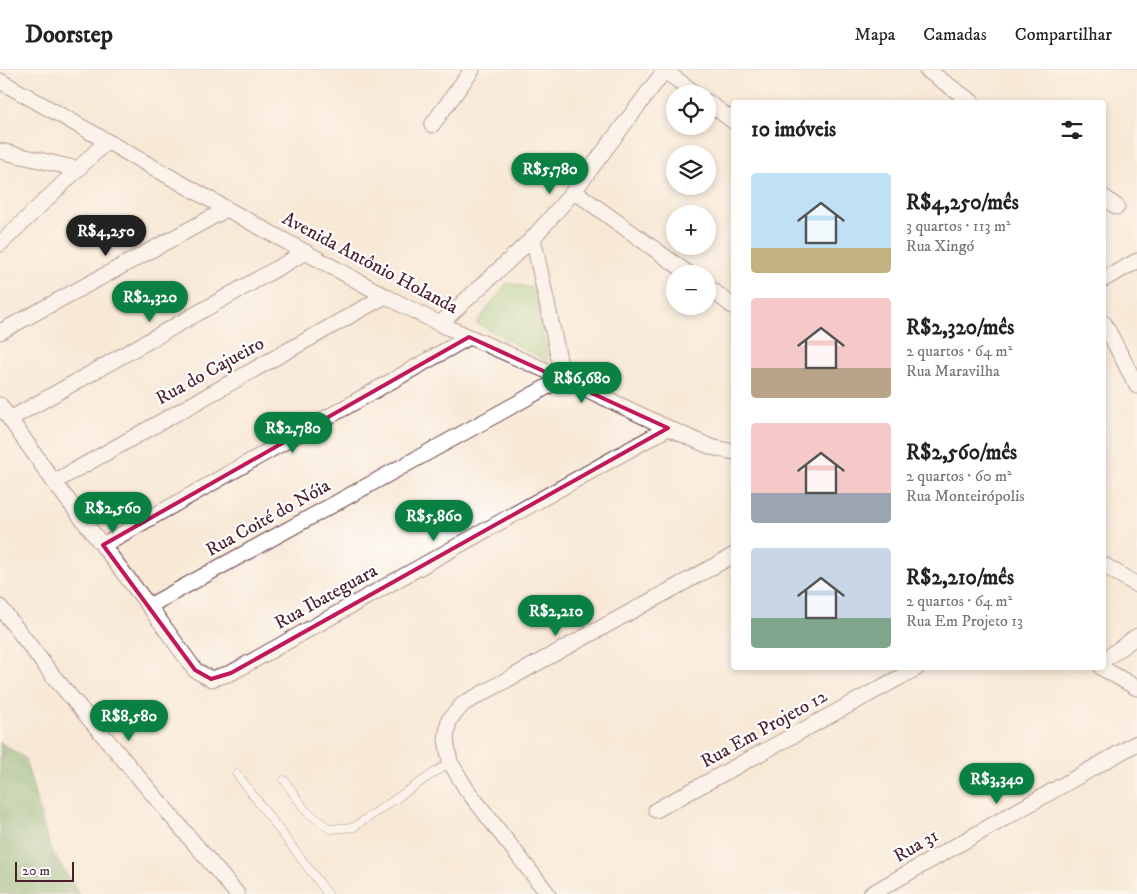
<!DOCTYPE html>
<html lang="pt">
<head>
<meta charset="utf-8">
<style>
	body { margin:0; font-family:"IM FELL DW Pica",serif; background:#f6f6f6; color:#222; height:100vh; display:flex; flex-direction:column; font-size:19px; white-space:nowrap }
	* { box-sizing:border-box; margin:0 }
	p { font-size:16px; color:#767676 }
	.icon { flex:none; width:28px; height:28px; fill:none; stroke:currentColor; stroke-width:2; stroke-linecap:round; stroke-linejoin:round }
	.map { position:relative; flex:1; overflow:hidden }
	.panel { position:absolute; left:731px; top:30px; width:375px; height:570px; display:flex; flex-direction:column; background:#fff; border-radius:5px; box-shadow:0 2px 8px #0003 }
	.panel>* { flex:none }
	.buttons { position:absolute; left:666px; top:15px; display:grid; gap:10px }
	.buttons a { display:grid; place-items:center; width:50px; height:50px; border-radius:50%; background:#fff; box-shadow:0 2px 8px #0003; font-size:25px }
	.scale { position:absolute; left:15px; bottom:12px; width:59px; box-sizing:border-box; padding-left:5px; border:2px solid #4a1f2b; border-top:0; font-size:14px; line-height:18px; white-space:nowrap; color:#4a1f2b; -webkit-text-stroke:4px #fff; paint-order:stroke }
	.price { position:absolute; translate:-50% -42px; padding:0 11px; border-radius:18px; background:#0b8043; color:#fff; font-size:16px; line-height:32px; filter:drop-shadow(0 1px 2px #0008) }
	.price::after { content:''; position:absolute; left:50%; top:30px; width:15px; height:11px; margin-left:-8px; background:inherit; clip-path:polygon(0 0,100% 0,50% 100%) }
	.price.active { background:#222; color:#fff }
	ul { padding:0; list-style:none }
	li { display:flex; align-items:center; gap:15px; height:125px; padding:0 20px }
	li span { display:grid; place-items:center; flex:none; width:140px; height:100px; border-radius:5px; color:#555 }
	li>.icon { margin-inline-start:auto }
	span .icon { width:60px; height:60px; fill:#fffc; stroke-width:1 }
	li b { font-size:21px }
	h2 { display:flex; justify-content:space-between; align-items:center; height:60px; padding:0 20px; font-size:21px }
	header { display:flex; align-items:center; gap:30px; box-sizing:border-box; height:70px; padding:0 25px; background:#fff; border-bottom:1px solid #e0e0e0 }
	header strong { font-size:24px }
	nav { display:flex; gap:28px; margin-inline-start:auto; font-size:18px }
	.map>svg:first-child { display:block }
</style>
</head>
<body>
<header>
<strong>Doorstep</strong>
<nav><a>Mapa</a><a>Camadas</a><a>Compartilhar</a></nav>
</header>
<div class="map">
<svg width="1137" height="824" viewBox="0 0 1137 824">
	<defs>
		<pattern id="forest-crowns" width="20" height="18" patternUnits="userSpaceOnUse" patternTransform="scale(1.25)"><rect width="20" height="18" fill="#75ad6b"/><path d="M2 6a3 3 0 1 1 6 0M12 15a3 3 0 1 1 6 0" fill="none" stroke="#628c58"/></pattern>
	</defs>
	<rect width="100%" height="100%" fill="#fff"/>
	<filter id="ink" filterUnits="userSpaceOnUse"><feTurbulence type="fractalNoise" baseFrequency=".02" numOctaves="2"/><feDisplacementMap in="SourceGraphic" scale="10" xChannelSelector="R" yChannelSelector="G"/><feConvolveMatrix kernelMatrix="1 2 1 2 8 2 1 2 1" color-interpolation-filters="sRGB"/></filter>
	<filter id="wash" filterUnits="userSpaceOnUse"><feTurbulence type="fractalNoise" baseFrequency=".0096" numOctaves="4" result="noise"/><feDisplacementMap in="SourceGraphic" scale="20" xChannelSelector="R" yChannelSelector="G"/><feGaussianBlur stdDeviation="1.12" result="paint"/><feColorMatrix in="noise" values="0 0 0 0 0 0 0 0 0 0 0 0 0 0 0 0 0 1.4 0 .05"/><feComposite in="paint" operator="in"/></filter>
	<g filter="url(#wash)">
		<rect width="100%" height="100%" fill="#f8e9d7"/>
		<polygon fill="#92c97b" stroke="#6e7453" points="507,213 535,218 548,292 476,253"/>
		<polygon fill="url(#forest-crowns)" stroke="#60664b" points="0,672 25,688 50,778 79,824 0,824"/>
	</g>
	<g filter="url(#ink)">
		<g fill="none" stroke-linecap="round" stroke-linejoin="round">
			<g stroke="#643d45" stroke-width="9">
				<g id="lane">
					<polyline points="237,704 328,824"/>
					<polyline points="284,710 306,741 330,759 354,757 450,692"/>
				</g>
			</g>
			<g stroke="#643d45" stroke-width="17">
				<g id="street">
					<polyline points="664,0 696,24"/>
					<polyline points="927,0 972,32"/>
					<polyline points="0,11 227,139 385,226 440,254 563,308 668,358 711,377 734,382"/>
					<polyline points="708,32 734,52"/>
					<polyline points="432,55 472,0"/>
					<polyline points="0,81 78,99"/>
					<polyline points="574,121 689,204"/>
					<polyline points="1104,127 1117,137"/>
					<polyline points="0,174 106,72"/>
					<polyline points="1104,209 1137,191"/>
					<polyline points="708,217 734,237"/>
					<polyline points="1104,253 1137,316"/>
					<polyline points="440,254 533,168 574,121 665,0"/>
					<polyline points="0,262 227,139"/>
					<polyline points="0,335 54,412 149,536 195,600 211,609 231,603 668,358"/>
					<polyline points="10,349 306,182"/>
					<polyline points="54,412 385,226"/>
					<polyline points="103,475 469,267"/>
					<polyline points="1104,495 1137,515"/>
					<polyline points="149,536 563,308 533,168"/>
					<polyline points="0,537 54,607 237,824"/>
					<polyline points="1104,590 1137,566"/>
					<polyline points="1102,598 1137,618"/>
					<polyline points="656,740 917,598"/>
					<polyline points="548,824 467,720 450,692 446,670 449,650 463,634 734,485"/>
					<polyline points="871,824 1137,673"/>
				</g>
			</g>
			<use href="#lane" stroke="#fff" stroke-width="8"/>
			<use href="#street" stroke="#fff" stroke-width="15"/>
		</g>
	</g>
	<path d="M0 0H1137V824H0ZM469,267L668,358L231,603L211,609L195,600L103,475Z" fill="#f8e9d7" fill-opacity=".55" fill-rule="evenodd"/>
	<path fill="none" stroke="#c2185b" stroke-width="4" stroke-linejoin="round" d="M469,267L668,358L231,603L211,609L195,600L103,475Z"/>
	<g text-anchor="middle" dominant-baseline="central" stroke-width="4.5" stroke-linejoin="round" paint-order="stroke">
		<g font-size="19" fill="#4a1f2b" stroke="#fff">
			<text transform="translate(370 193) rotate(28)">Avenida Antônio Holanda</text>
			<text transform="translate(210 301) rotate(-29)">Rua do Cajueiro</text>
			<text transform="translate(268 448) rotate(-29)">Rua Coité do Nóia</text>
			<text transform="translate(326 527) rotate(-29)">Rua Ibateguara</text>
			<text transform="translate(764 659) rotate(-29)">Rua Em Projeto 12</text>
			<text transform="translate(916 776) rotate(-30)">Rua 31</text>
		</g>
	</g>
</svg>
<div class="buttons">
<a><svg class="icon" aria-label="locate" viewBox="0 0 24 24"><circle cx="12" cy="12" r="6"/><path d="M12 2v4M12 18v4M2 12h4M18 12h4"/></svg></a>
<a><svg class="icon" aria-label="layers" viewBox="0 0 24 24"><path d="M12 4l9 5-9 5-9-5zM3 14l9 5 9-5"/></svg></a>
<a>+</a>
<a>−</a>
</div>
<div class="scale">20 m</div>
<b class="price" style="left:550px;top:125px">R$5,780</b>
<b class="price active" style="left:106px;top:187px">R$4,250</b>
<b class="price" style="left:150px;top:253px">R$2,320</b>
<b class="price" style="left:582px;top:334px">R$6,680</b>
<b class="price" style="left:293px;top:384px">R$2,780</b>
<b class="price" style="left:113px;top:464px">R$2,560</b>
<b class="price" style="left:434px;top:472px">R$5,860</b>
<b class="price" style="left:556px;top:567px">R$2,210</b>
<b class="price" style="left:129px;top:672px">R$8,580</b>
<b class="price" style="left:997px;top:735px">R$3,340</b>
<section class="panel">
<h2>10 imóveis<svg class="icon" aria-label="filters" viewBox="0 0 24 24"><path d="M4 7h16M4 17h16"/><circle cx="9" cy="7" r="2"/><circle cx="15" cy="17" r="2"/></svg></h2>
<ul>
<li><span style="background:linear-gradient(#bfe0f5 75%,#c2b280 0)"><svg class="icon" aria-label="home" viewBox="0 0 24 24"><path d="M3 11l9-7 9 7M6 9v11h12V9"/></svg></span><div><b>R$4,250/mês</b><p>3 quartos · 113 m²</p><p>Rua Xingó</p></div></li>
<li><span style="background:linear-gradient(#f6c9c9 70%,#b9a48a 0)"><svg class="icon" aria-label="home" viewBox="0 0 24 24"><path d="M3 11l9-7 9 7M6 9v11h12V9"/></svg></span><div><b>R$2,320/mês</b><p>2 quartos · 64 m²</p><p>Rua Maravilha</p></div></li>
<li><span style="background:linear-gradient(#f6c9c9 70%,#9aa5b1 0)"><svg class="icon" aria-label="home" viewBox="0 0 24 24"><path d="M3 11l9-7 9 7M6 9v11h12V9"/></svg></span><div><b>R$2,560/mês</b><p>2 quartos · 60 m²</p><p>Rua Monteirópolis</p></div></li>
<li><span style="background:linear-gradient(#c9d6e8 70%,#7fa58c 0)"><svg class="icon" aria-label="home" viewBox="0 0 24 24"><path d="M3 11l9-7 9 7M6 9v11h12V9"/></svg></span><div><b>R$2,210/mês</b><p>2 quartos · 64 m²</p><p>Rua Em Projeto 13</p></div></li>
</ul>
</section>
</div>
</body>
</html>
